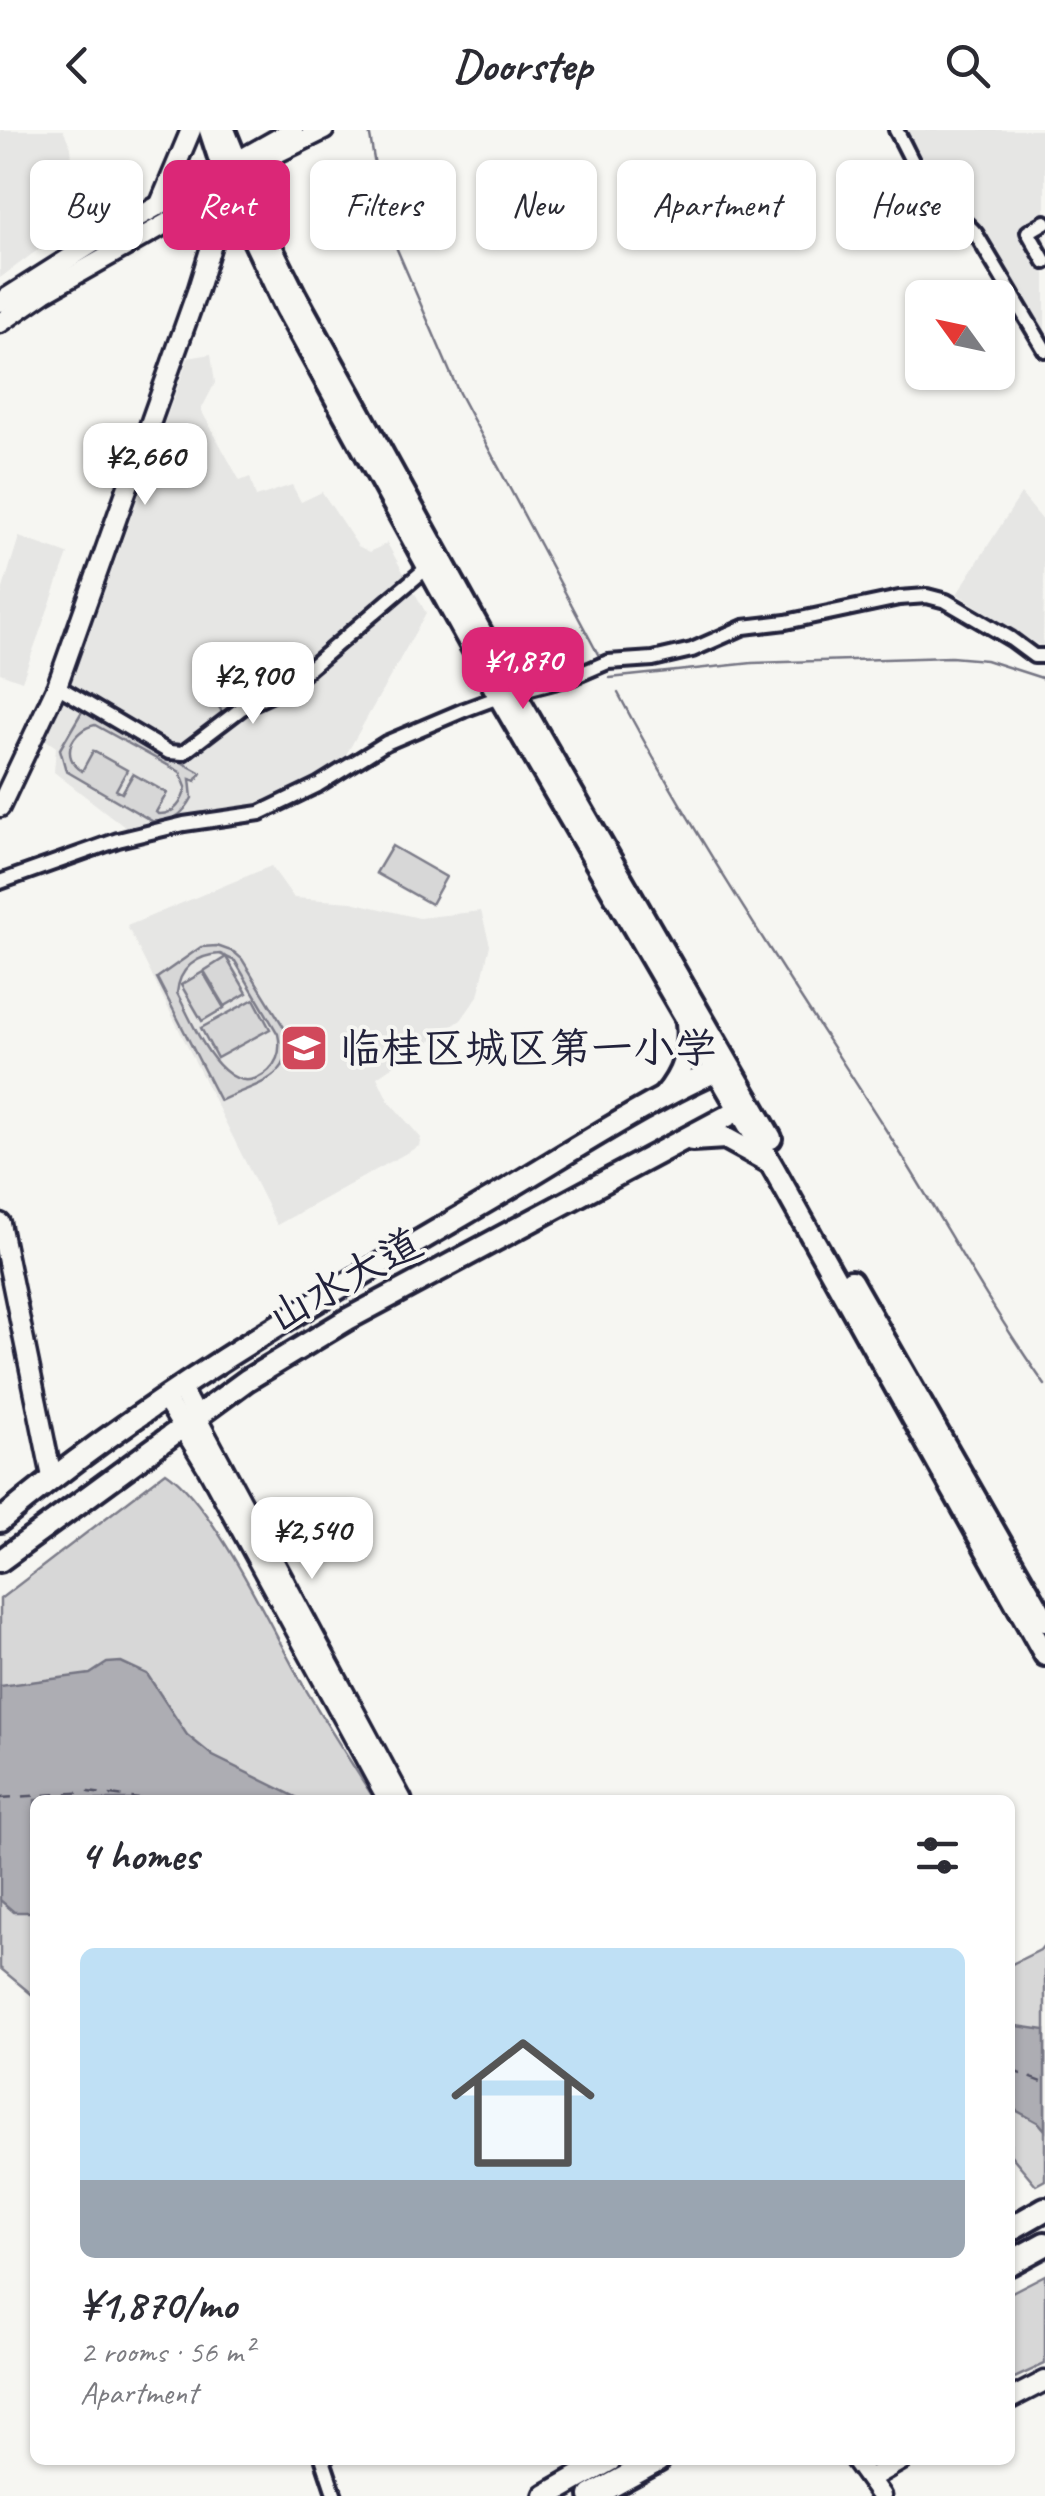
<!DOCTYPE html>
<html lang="en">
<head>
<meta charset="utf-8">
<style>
	body { margin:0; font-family:Caveat,"LXGW WenKai TC",sans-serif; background:#f7f7f7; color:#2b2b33; height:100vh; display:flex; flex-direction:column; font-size:38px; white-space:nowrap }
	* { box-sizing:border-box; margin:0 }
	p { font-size:32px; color:#7c7c81 }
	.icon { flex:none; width:55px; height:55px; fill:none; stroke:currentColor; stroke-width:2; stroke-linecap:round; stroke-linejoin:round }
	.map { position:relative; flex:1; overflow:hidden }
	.sheet { position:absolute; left:30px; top:1665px; width:985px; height:670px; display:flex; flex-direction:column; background:#fff; border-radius:15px; box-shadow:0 2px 8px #0004 }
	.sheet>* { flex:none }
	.banner { position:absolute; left:30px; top:30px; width:985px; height:90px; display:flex; gap:20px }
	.needle { width:65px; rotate:303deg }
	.controls { position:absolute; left:905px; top:150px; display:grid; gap:20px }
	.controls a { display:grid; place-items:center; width:110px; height:110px; border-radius:15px; background:#fff; box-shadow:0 2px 8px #0004; font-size:50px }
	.price { position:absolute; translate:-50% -85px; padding:0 22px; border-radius:20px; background:#fff; color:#222; font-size:32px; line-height:65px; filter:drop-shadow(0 2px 5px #0008) }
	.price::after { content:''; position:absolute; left:50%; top:60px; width:30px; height:22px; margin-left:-15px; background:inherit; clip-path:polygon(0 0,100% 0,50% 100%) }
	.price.on { background:#db2777; color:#fff }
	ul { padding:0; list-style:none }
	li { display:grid; align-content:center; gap:20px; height:530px; padding:0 50px }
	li+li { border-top:2px solid #e1e1e2 }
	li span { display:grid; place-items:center; height:310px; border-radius:15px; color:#555 }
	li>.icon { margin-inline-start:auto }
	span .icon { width:180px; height:180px; fill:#fffc; stroke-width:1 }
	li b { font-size:42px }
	h2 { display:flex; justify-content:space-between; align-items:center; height:120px; padding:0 50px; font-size:42px }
	.chip { padding:0 35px; border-radius:15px; background:#fff; box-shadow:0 2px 8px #0004; font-size:35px; line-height:90px }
	.chip.on { background:#db2777; color:#fff }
	header { display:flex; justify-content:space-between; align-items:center; height:130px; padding:0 50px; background:#fff; font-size:45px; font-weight:600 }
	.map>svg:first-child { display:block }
</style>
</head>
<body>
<header><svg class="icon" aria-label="back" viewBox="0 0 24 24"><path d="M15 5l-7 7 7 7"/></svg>Doorstep<svg class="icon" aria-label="search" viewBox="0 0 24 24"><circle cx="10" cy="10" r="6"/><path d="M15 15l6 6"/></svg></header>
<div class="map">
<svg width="1045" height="2366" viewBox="0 0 1045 2366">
	<rect width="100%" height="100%" fill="#f6f6f2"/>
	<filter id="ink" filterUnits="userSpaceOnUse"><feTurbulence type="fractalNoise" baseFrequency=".01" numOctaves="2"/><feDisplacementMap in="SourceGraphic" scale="20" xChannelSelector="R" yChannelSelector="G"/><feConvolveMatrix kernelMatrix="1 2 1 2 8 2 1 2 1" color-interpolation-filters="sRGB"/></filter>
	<g filter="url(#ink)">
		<g fill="#e6e6e4">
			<polygon points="0,0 63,0 71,17 73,45 60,57 78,90 0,148"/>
			<polygon points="903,0 1045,0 1045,210 939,64"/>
			<polygon points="211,224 215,253 201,280 240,351 250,347 256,367 292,355 301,372 322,362 358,416 370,422 387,413 426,483 342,632 251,680 130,701 54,642 56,617 46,610 75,543 188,228"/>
			<polygon points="1021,364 1045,393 1043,518 957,464"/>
			<polygon points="19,407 68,424 22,551 0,543 0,468"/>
			<polygon points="271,736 294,768 352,772 419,788 481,781 490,815 478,866 461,890 377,947 388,970 421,1008 419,1016 277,1095 127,796"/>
		</g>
		<g fill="#d7d7d7" stroke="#7c7c89" stroke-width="2.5" fill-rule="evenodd">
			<polygon points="242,519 264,557 222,582 200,544"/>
			<path d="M84,578L201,643L196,651L190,649L192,668C183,685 171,694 152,691L66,641L60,619ZM95,595L180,642L186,657C183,671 175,685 158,684L156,682L167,663L133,644L122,663L116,660L127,640L93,621L82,641C59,626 72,600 95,595Z"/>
			<polygon points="392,716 446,747 431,774 376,743"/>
			<path d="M217,816L234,822L242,829L285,899C300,950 252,954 220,971L157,848L201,817ZM220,824L235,831L278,904C281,917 279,930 269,940C226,980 192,891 177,863C179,839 196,825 220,824Z"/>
			<polygon points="226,827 247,863 225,876 204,841"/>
			<polygon points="203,842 224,878 202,891 181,855"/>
			<polygon points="254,869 270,899 217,928 201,898"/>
			<path d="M166,1342C212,1372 269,1494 298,1546C322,1588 349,1629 375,1670H35V1867L0,1838V1469Z"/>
			<polygon points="1045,1814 1045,2050 1036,2055 1010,2024 1010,1835 1040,1820"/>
			<polygon points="1045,2145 1045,2234 1010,2250 1010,2163"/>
		</g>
		<g fill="#adadb3" stroke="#757583" stroke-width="2.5">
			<polygon points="121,1532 147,1544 187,1605 213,1626 302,1670 35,1670 35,1782 14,1782 0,1770 0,1556 90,1544 107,1533"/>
			<polygon points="1010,1895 1045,1900 1045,2000 1039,1993 1010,1977"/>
		</g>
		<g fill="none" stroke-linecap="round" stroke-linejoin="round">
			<g stroke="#757583" stroke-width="2.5">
				<polyline points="369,0 384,89 459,263 600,528"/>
				<polyline points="610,548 752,533 951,527 986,530 1045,549"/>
				<path d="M618,563C697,713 793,854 884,997C939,1083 987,1173 1045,1255"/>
			</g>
			<g stroke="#535365" stroke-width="2.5" stroke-dasharray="12 10" stroke-linecap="butt">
				<polyline points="0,1668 88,1662 147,1670"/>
				<polyline points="1010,1940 1045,1953"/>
			</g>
			<g stroke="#22223b" stroke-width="20">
				<g id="street">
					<path d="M896,0C908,21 918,47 933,66C946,81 964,88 976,104L1045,220"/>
					<polyline points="1045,92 1028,102 1045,132"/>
					<polyline points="57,556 169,622 183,623 242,578 286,558 429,436"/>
					<polyline points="0,752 118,710 184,694 260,683 318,655 386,613 464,580 507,564 573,547 608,532 653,529 692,520 744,497 786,492 899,468 927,466 946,471 1011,509 1034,526 1045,526"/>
					<polyline points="323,2330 335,2366"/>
				</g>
			</g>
			<g stroke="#22223b" stroke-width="25">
				<g id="secondary">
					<polyline points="159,76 191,0"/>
					<polyline points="0,172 106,105 293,0"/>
					<polyline points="0,193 45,162 229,58 273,25 324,0"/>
					<polyline points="0,677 57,556 198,159 229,58"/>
					<polyline points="0,1093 52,1347"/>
					<polyline points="180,1257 402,1670"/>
					<polyline points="165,1268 207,1337 388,1670"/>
					<polyline points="1010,2269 1045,2251"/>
					<polyline points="855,2330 881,2366"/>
					<polyline points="869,2349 902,2330"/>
				</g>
			</g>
			<g stroke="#22223b" stroke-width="28">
				<g id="primary">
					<polyline points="210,0 229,58 286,178 499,566 774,1039 1045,1525"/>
					<polyline points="224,0 273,121 295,165 514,562 771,1008"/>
					<path d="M664,966C683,944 690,921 687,892"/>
					<polyline points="692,1010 725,1008 767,1031"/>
					<polyline points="851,1151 1045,1490"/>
					<path d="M0,1391C149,1266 321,1168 489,1070C565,1026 647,970 728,936"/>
					<polyline points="0,1431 247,1250 348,1189 748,975"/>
				</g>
			</g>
			<g stroke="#22223b" stroke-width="30">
				<g id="highway">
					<polyline points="1010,2099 1045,2079"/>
					<polyline points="1010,2133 1045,2114"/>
					<polyline points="546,2366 609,2330"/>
					<polyline points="592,2366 658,2330"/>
				</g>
			</g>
			<use href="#street" stroke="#f6f6f2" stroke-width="12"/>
			<use href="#secondary" stroke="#f6f6f2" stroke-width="18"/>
			<use href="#primary" stroke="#f6f6f2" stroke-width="20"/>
			<use href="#highway" stroke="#f6f6f2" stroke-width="22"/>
		</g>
	</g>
	<defs>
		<g id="school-square" transform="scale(2.5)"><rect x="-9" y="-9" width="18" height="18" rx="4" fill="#d1495b" stroke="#f6f6f2"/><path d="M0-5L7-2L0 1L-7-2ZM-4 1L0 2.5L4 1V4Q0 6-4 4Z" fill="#fff"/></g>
	</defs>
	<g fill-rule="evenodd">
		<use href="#school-square" x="304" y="918"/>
	</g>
	<g text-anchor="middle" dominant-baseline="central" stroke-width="8" stroke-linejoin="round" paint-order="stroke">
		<g font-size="42" fill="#22223b" stroke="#f6f6f2" text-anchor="start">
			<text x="339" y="918">临桂区城区第一小学</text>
		</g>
		<g font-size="42" fill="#22223b" stroke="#f6f6f2">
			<text transform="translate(345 1150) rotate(-29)">山水大道</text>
		</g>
	</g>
</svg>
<div class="controls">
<a><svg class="needle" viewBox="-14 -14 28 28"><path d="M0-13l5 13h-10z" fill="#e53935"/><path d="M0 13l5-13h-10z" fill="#7c7c81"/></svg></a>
</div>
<b class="price" style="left:145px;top:378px">¥2,660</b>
<b class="price on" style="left:523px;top:582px">¥1,870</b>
<b class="price" style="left:253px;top:597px">¥2,900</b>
<b class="price" style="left:312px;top:1452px">¥2,540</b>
<div class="banner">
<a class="chip">Buy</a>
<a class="chip on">Rent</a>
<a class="chip">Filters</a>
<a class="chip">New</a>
<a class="chip">Apartment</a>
<a class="chip">House</a>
</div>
<section class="sheet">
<h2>4 homes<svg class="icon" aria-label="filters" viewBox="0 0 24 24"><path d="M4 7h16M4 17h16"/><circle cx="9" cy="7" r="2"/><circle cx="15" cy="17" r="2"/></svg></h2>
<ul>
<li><span style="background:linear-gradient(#bfe0f5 75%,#9aa5b1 0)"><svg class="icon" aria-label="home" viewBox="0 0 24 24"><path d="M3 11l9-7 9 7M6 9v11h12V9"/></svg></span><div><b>¥1,870/mo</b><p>2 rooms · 56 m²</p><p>Apartment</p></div></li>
</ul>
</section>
</div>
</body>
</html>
